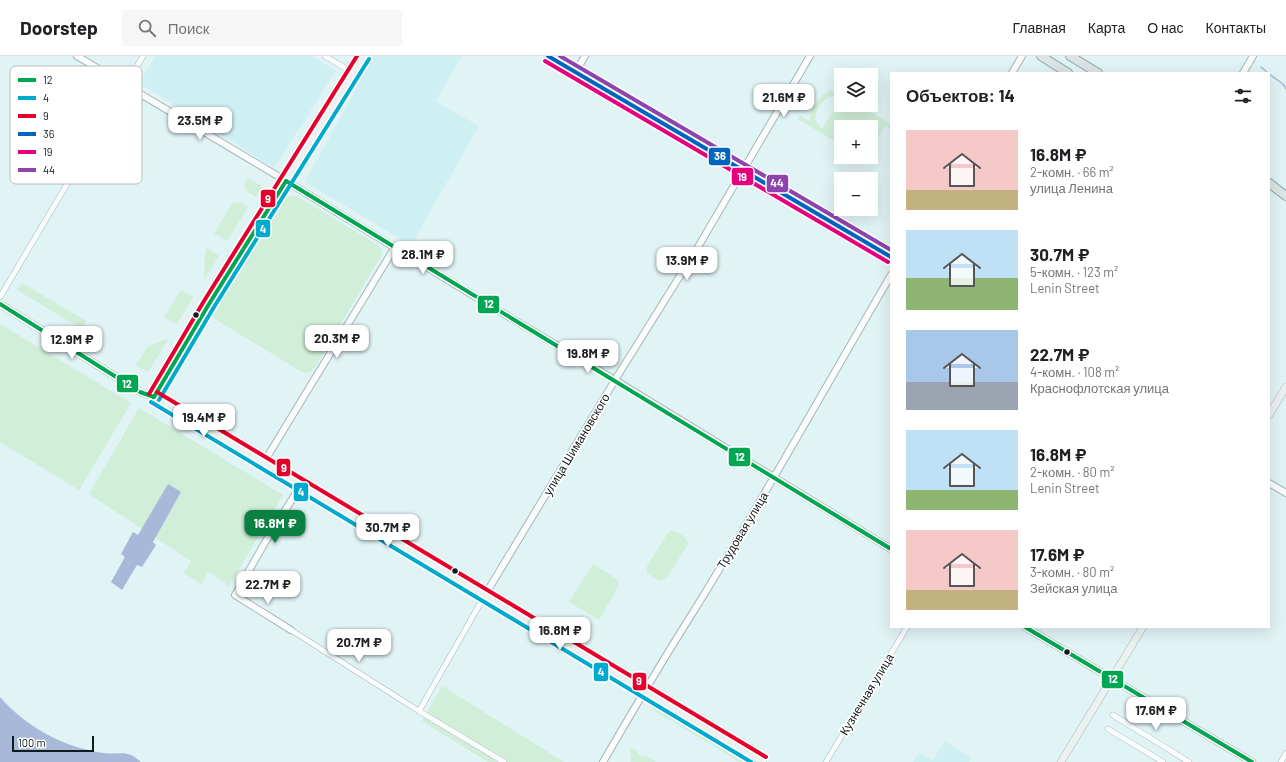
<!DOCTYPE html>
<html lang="ru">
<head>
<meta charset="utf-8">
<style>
	body { margin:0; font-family:Barlow,sans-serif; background:#f6f6f6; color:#202124; height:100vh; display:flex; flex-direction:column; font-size:15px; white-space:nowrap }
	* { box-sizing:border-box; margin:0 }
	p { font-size:13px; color:#757577 }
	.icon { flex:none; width:22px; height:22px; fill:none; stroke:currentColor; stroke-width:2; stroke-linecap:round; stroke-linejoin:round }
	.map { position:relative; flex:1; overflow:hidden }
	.details { position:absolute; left:890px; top:16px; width:380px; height:556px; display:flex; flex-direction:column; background:#fff; border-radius:0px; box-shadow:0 4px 16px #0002 }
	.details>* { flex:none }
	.fabs { position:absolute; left:834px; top:12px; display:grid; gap:8px }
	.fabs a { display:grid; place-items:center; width:44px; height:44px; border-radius:0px; background:#fff; box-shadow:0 4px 16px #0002; font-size:20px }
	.scale { position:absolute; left:12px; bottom:10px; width:82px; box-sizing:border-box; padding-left:4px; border:2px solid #0f1b1c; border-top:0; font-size:11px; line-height:14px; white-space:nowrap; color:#0f1b1c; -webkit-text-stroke:3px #fff; paint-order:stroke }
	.price { position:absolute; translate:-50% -34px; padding:0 9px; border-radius:8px; background:#fff; color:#222; font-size:13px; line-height:26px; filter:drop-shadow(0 1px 2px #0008) }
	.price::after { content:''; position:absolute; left:50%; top:24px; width:12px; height:9px; margin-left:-6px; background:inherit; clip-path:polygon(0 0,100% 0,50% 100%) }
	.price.on { background:#0b8043; color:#fff }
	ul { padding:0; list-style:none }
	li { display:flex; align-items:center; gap:12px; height:100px; padding:0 16px }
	li span { display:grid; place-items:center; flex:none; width:112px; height:80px; border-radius:0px; color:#555 }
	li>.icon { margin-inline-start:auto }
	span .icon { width:48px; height:48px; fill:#fffc; stroke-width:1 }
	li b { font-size:17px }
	h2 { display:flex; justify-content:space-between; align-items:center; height:48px; padding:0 16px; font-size:17px }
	header { display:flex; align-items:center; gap:24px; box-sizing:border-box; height:56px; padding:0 20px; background:#fff; border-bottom:1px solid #e0e0e0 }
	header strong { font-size:19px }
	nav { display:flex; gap:22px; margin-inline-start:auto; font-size:14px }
	.search { width:280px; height:36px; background:#f6f6f6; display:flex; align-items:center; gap:10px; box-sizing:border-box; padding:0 14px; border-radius:0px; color:#757577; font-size:15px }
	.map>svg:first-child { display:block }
</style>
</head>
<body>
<header>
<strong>Doorstep</strong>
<div class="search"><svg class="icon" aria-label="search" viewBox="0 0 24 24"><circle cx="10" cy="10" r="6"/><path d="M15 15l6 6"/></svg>Поиск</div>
<nav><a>Главная</a><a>Карта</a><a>О нас</a><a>Контакты</a></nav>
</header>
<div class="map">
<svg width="1286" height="706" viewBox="0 0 1286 706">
	<rect width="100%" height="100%" fill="#e0f3f5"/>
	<g fill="#cff0f3">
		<polygon points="156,0 312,0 336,15 274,112 139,27"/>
		<polygon points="374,0 462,0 435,45 479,70 411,189 305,126"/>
		<polygon points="945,685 972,702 969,706 913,706 919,697 933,704"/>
	</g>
	<g fill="#d0eed8">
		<path d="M831,34L841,37V42C827,35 817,50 815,63L822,73L841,43V49H860L891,68V73L885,70L871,93V71H841V89L798,63L800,59L810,65C809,52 819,40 831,34Z"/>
		<polygon points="248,122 262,130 256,141 245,134 244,129"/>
		<polygon points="297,140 378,189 382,194 381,200 314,313 309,317 302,316 210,260 209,254 280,141"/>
		<polygon points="240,146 248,151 227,185 214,177 233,147"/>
		<polygon points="207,192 219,200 204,224 205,195"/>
		<polygon points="22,227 86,265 82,273 17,234"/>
		<polygon points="181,234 193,241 177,268 164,261"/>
		<polygon points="0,268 131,347 79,434 0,386"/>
		<polygon points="167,283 168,284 148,316 136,309 148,290"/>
		<polygon points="139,352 283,439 229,530 208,516 201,528 184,517 191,505 89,438"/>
		<path d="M671,475C677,475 687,481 688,488L666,523L659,525L647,517V510L668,477Z"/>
		<polygon points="593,508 617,523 619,529 599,564 569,546"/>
		<polygon points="442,630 564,706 488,706 422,665"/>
		<polygon points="651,649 747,706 740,706 653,654"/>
		<path d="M632,692C636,693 638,699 643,701L646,700L656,706H631L630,694Z"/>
	</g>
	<g fill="#a7b8d9">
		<polygon points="168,428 181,436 153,486 156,489 142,511 137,509 122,534 111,526 125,501 121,498 133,476 138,479"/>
		<path d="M0,641C26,671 63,691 103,697C120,699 127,693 141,706H0Z"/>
	</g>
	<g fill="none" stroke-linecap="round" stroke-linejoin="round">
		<g stroke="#a7b8d9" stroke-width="1.5">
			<polyline points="1261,11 1268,17"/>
			<polyline points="1269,18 1283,28 1286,33"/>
		</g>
		<g stroke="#a7b6b8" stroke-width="6">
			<g id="minor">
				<polyline points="325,0 353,17"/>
				<polyline points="0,241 143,0"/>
				<polyline points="291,574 419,655 504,706"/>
				<polyline points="419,655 485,539"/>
				<polyline points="1113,659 1189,706"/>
				<polyline points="1108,673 1163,706"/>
				<polyline points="826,706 907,571"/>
				<polyline points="1281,706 1286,697"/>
			</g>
		</g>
		<g stroke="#a7b6b8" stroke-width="8">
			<g id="tertiary">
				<polyline points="77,0 286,125 456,229 615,324 891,493"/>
				<polyline points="548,0 891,201"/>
				<polyline points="575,17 585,0"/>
				<polyline points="1012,17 1022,0"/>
				<polyline points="1243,17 1253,0"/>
				<polyline points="264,406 395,191"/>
				<polyline points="1269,427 1286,437"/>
				<polyline points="485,539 615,324 698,191 810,0"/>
				<polyline points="1025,571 1252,706"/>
				<polyline points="291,574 235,539 267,483 301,429"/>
				<path d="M603,706C632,656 661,607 692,558C761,447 825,332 891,219"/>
			</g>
		</g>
		<g stroke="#a7b6b8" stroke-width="8">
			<g id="secondary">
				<polyline points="0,248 140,336 154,341 763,706"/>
				<polyline points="154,341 209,248 364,0"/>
				<polyline points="1269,359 1286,331"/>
				<polyline points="1061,706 1143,571"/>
			</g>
		</g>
		<g stroke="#8da3a1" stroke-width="10">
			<g id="primary">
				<polyline points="1041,0 1068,17"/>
				<polyline points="1070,0 1098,17"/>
				<polyline points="1269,127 1286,140"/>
			</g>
		</g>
		<use href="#minor" stroke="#fafdfe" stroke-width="5"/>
		<use href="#tertiary" stroke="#fafdfe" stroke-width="6"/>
		<use href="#secondary" stroke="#ebf1f1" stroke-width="7"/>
		<use href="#primary" stroke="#dbe5e4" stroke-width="8"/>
		<g stroke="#fff" stroke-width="7">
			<g id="bus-1">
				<polyline points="286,125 891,493"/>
				<polyline points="0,248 140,336 154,341"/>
				<polyline points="154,341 209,248 286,125"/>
				<polyline points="1025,571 1252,706"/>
			</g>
		</g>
		<g stroke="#fff" stroke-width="7">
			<g id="bus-2">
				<polyline points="159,344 214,251 369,3"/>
				<polyline points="151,346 751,706"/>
			</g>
		</g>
		<g stroke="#fff" stroke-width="7">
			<g id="bus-3">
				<polyline points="157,336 766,701"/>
				<polyline points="149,338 204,245 357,0"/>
			</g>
		</g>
		<g stroke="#fff" stroke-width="7">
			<polyline id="bus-4" points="548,0 891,201"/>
		</g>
		<g stroke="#fff" stroke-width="7">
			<polyline id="bus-5" points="545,5 888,206"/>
		</g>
		<g stroke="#fff" stroke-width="7">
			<polyline id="bus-6" points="560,0 891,194"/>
		</g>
		<use href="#bus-1" stroke="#00a651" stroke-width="4"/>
		<use href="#bus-2" stroke="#00a9ce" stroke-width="4"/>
		<use href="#bus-3" stroke="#e4002b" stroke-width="4"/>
		<use href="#bus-4" stroke="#0065bd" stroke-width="4"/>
		<use href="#bus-5" stroke="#e5007d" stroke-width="4"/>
		<use href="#bus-6" stroke="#8e44ad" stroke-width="4"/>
	</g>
	<g fill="#0f1b1c" stroke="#fff" stroke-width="1.5">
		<circle cx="196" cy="259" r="3.5"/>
		<circle cx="455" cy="515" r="3.5"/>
		<circle cx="1067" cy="596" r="3.5"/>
	</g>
	<g text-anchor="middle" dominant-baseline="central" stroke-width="3.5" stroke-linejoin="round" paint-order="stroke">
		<g font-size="12" fill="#0f1b1c" stroke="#fff">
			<text transform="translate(576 388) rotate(-59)">улица Шимановского</text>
			<text transform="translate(742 474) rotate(-59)">Трудовая улица</text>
			<text transform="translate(866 638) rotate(-59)">Кузнечная улица</text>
		</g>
	</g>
	<rect x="10" y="10" width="132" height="118" rx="6" fill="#fff" stroke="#b7bbbb" stroke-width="1"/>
	<rect x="18" y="22" width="18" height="4" fill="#00a651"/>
	<rect x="18" y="40" width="18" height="4" fill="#00a9ce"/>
	<rect x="18" y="58" width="18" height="4" fill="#e4002b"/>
	<rect x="18" y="76" width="18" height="4" fill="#0065bd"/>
	<rect x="18" y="94" width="18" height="4" fill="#e5007d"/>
	<rect x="18" y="112" width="18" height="4" fill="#8e44ad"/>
	<g font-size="11" fill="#0f1b1c">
		<text x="43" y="28">12</text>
		<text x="43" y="46">4</text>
		<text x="43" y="64">9</text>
		<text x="43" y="82">36</text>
		<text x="43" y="100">19</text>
		<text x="43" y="118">44</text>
	</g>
	<g stroke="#fff" stroke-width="1.5">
		<rect x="708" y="91" width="23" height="19" rx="4" fill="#0065bd"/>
		<rect x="731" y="111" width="23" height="19" rx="4" fill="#e5007d"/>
		<rect x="766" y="118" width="23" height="19" rx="4" fill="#8e44ad"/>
		<rect x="260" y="133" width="16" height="19" rx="4" fill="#e4002b"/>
		<rect x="255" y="163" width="16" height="19" rx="4" fill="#00a9ce"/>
		<rect x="477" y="239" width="23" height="19" rx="4" fill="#00a651"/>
		<rect x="116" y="318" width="23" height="19" rx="4" fill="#00a651"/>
		<rect x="728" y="391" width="23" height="20" rx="4" fill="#00a651"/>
		<rect x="276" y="402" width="15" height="19" rx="4" fill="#e4002b"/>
		<rect x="293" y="426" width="16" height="20" rx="4" fill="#00a9ce"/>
		<rect x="593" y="606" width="16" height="20" rx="4" fill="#00a9ce"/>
		<rect x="1101" y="614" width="23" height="19" rx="4" fill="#00a651"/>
		<rect x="632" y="616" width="15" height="19" rx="4" fill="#e4002b"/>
	</g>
	<g font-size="11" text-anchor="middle" font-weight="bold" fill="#fff">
		<text x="720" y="104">36</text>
		<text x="742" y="125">19</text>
		<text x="777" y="131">44</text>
		<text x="268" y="147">9</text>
		<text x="263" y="177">4</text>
		<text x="489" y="252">12</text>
		<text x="127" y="332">12</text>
		<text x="740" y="405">12</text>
		<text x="284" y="416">9</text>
		<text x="301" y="440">4</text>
		<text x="601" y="620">4</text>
		<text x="1113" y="627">12</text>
		<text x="639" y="629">9</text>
	</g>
</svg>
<div class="fabs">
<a><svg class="icon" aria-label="layers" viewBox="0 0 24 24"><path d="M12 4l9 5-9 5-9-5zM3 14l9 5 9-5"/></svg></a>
<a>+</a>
<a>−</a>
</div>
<div class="scale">100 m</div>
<b class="price" style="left:784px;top:62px">21.6M ₽</b>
<b class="price" style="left:200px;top:85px">23.5M ₽</b>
<b class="price" style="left:423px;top:219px">28.1M ₽</b>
<b class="price" style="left:687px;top:225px">13.9M ₽</b>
<b class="price" style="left:337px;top:303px">20.3M ₽</b>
<b class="price" style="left:72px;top:304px">12.9M ₽</b>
<b class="price" style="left:588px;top:318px">19.8M ₽</b>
<b class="price" style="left:204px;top:382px">19.4M ₽</b>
<b class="price on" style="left:275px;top:488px">16.8M ₽</b>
<b class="price" style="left:388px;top:492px">30.7M ₽</b>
<b class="price" style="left:268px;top:549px">22.7M ₽</b>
<b class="price" style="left:560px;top:595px">16.8M ₽</b>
<b class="price" style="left:359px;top:607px">20.7M ₽</b>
<b class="price" style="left:1156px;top:675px">17.6M ₽</b>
<section class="details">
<h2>Объектов: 14<svg class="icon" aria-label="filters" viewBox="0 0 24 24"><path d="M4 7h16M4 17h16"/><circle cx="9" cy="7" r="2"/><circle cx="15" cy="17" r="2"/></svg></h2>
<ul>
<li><span style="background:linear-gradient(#f6c9c9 75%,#c2b280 0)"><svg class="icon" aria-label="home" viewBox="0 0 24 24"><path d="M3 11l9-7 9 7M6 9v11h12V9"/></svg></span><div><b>16.8M ₽</b><p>2-комн. · 66 m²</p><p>улица Ленина</p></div></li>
<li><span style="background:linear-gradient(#bfe0f5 60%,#8fb573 0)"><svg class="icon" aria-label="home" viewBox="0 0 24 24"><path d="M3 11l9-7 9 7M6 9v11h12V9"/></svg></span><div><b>30.7M ₽</b><p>5-комн. · 123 m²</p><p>Lenin Street</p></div></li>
<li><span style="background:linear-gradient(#a9c7e8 65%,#9aa5b1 0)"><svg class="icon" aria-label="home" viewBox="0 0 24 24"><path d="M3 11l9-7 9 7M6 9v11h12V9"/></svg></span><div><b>22.7M ₽</b><p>4-комн. · 108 m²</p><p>Краснофлотская улица</p></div></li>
<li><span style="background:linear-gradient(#bfe0f5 75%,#8fb573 0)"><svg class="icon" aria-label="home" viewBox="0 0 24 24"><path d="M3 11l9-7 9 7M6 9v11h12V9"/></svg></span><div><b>16.8M ₽</b><p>2-комн. · 80 m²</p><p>Lenin Street</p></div></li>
<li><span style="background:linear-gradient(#f6c9c9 75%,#c2b280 0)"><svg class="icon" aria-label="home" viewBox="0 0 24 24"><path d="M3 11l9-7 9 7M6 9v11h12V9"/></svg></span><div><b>17.6M ₽</b><p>3-комн. · 80 m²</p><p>Зейская улица</p></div></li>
</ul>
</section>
</div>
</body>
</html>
